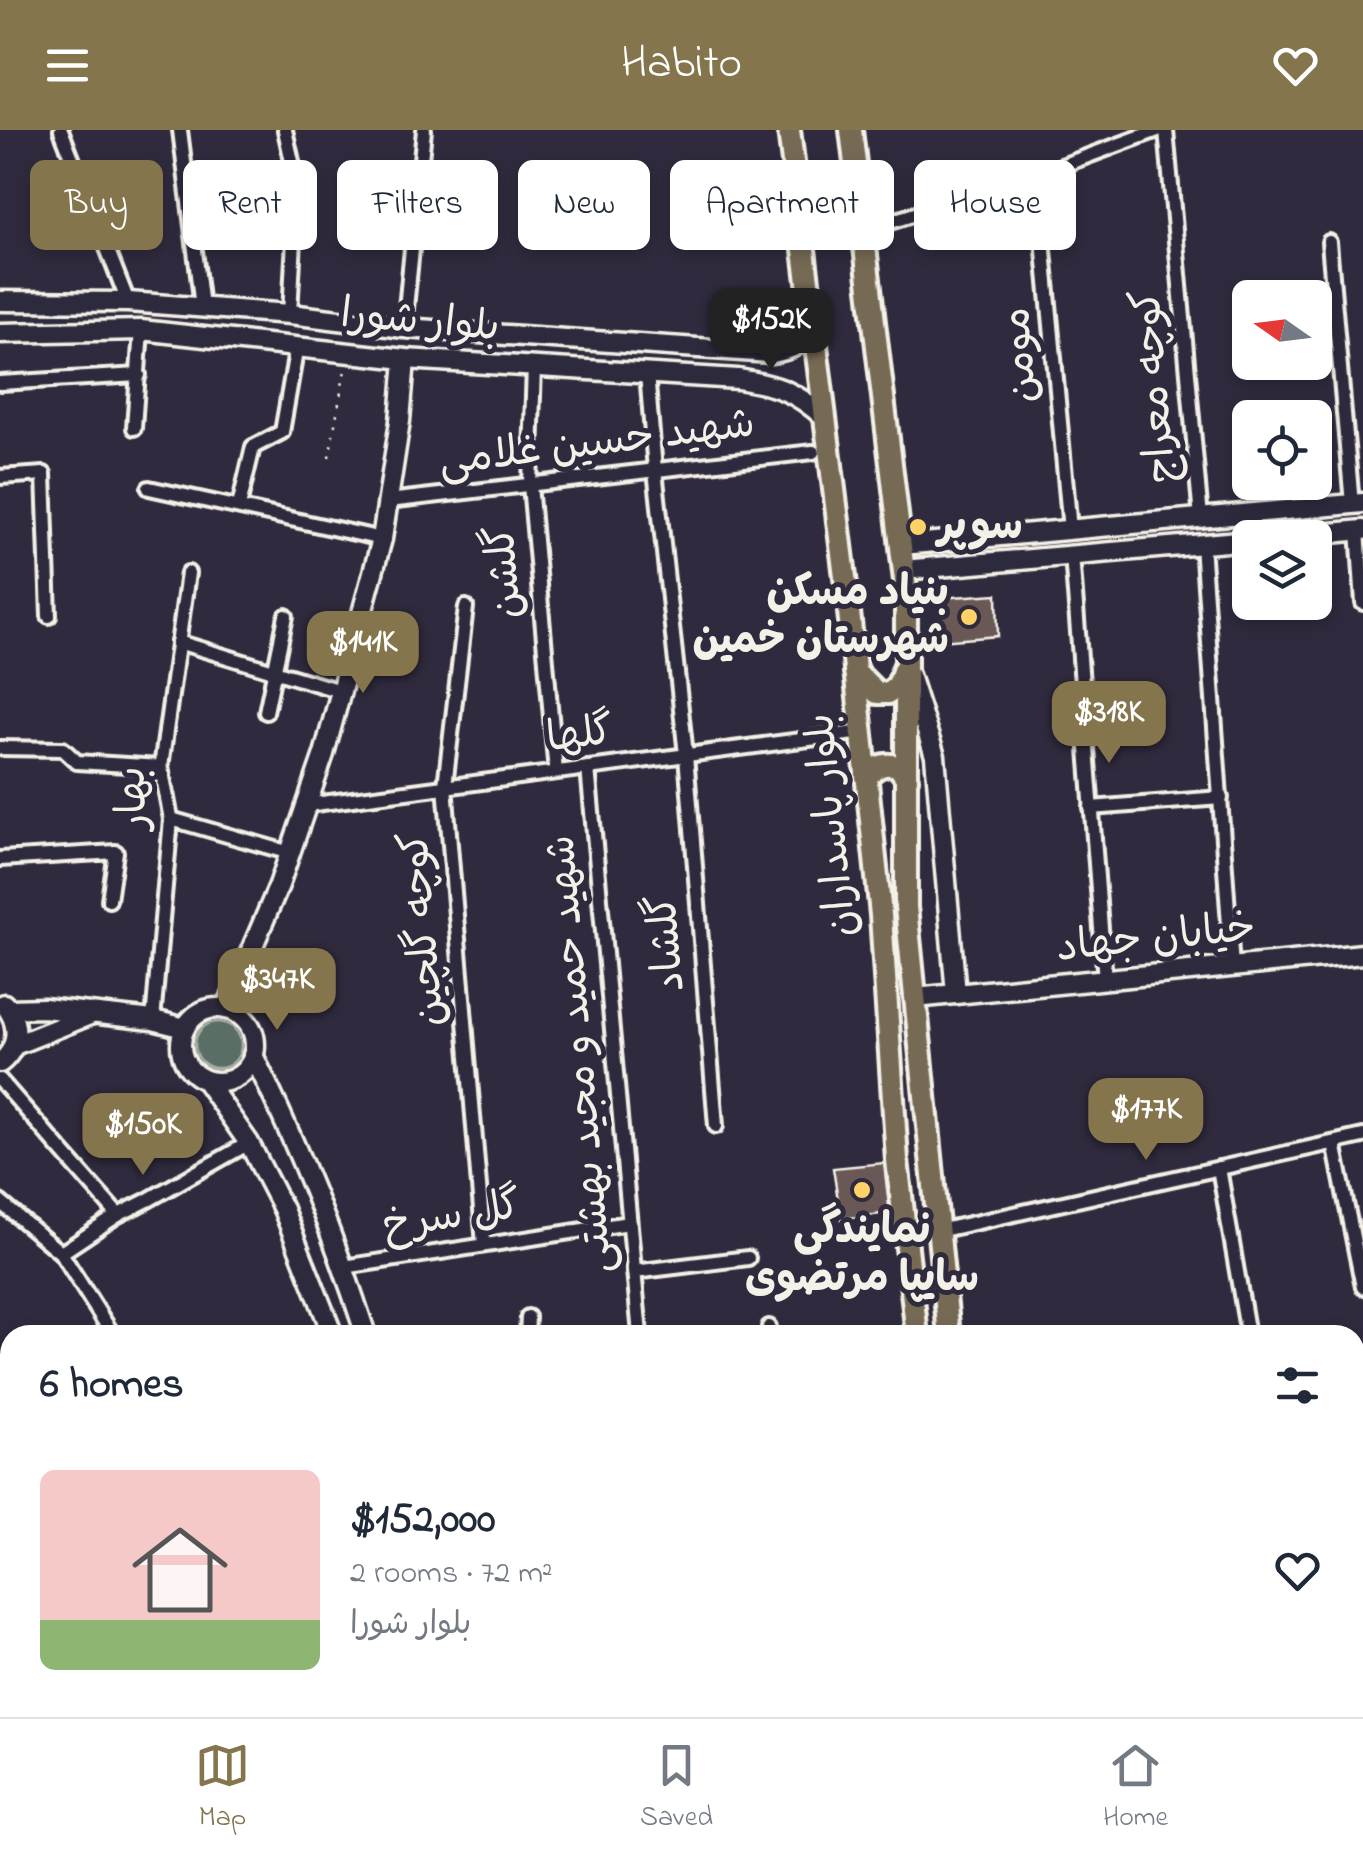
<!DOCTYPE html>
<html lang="en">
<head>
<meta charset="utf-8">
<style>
	body { margin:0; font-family:"Indie Flower","Playpen Sans Arabic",sans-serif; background:#f6f6f7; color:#1f2937; height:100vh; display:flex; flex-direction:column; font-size:38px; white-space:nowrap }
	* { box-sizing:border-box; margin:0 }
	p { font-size:32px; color:#747a83 }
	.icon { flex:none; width:55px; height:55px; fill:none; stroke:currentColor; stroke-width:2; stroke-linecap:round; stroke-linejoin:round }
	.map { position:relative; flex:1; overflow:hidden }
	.sheet { position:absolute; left:0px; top:1195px; width:1365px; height:392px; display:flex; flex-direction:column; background:#fff; border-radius:30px 30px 0 0; box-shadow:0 5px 15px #0003 }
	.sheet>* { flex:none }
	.top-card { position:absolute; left:30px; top:30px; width:1305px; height:90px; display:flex; gap:20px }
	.needle { width:65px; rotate:284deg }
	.fabs { position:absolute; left:1232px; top:150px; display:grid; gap:20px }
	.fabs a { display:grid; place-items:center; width:100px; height:100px; border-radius:15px; background:#fff; box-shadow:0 5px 15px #0003; font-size:50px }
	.price { position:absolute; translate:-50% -85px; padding:0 22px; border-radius:20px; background:#84754c; color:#fff; font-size:32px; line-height:65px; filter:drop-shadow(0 2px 5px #0008) }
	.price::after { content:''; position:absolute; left:50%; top:60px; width:30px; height:22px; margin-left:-15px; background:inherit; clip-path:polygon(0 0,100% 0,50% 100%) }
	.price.current { background:#222; color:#fff }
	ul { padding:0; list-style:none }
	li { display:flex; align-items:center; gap:30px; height:250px; padding:0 40px }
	li span { display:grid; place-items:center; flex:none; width:280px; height:200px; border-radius:15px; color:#555 }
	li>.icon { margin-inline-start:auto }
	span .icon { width:120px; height:120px; fill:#fffc; stroke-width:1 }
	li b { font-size:42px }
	h2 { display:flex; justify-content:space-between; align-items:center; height:120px; padding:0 40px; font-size:42px }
	.tag { padding:0 35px; border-radius:15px; background:#fff; box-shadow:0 5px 15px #0003; font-size:35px; line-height:90px }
	.tag.current { background:#84754c; color:#fff }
	header { display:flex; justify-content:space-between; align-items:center; height:130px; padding:0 40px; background:#84754c; color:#fff; font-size:45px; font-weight:600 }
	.tabs { display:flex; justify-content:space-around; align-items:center; height:140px; border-top:2px solid #e0e1e3; background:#fff; font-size:28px; color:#747a83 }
	.tabs a { display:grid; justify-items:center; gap:5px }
	.tabs .current { color:#84754c }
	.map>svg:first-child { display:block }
</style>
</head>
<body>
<header><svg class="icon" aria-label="menu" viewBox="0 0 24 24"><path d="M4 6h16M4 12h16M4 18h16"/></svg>Habito<svg class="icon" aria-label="heart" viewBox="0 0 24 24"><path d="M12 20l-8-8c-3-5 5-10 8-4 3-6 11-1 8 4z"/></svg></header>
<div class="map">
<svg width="1363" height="1587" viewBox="0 0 1363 1587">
	<rect width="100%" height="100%" fill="#2f2a3d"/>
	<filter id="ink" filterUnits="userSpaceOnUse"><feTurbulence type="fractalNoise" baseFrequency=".01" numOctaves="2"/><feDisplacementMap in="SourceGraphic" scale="20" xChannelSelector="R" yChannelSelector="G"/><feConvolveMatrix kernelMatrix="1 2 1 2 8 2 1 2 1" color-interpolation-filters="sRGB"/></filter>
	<g filter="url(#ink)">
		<circle fill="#5a6e66" stroke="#a7b0a7" stroke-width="2.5" cx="218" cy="915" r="23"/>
		<g fill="#695957" stroke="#f4f1e8" stroke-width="2.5">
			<polygon points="997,464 998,506 941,511 939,468"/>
			<polygon points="884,1033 890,1083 841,1089 833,1038"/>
		</g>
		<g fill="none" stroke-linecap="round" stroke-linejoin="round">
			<g stroke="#f4f1e8" stroke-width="14">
				<polyline id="lane" points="1355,1507 1363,1505"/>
			</g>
			<g stroke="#f4f1e8" stroke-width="20">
				<g id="street">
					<polyline points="61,0 128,172"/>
					<polyline points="180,0 202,177"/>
					<polyline points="285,0 297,54 290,184"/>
					<polyline points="1166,0 1201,388"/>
					<polyline points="1037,45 1070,400"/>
					<polyline points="862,101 1037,45 1158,0"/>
					<polyline points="1329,112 1352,374"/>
					<polyline points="404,198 424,0"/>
					<polyline points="534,236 530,355 556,642"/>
					<polyline points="647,243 655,340 686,625 716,996"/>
					<polyline points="0,253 139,245"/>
					<polyline points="134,298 141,200"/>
					<polyline points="0,347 44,344 49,486"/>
					<polyline points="149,358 382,409"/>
					<polyline points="388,371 813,322"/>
					<polyline points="239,376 253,317 282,302 297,216"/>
					<polyline points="1358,400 1363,473"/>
					<polyline points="1202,414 1232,837"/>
					<polyline points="1072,425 1105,850"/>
					<polyline points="466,477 445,656 484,1115"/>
					<polyline points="178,512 340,561"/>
					<polyline points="266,582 286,486"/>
					<polyline points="0,618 63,619 77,632 161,637"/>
					<polyline points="588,638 640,1205"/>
					<polyline points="307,675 862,602"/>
					<polyline points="1091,678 1221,668"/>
					<polyline points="171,689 290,723"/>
					<polyline points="0,729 116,722 109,770"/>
					<polyline points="153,890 171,689 161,637 188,443"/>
					<polyline points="0,950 118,1085"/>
					<polyline points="1334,1013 1363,1157"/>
					<polyline points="1219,1038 1248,1205"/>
					<polyline points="0,1072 61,1123 113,1205"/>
					<polyline points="938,1101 1363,1006"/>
					<polyline points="61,1123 118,1085 148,1070 249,1013"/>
					<polyline points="344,1137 629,1093"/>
					<polyline points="634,1142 748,1128"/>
					<polyline points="769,1197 770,1205"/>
					<polyline points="527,1205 528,1187"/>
					<polyline points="0,1306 10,1304"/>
					<polyline points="189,1578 190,1587"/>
					<polyline points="273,1578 283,1581 290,1587"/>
					<polyline points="590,1578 594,1587"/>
					<polyline points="835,1578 839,1587"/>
					<polyline points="50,1587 94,1578"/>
					<polyline points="370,1587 393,1578"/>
					<polyline points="638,1587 659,1578"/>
				</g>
			</g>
			<g stroke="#f4f1e8" stroke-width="25">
				<g id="secondary">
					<path d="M0,171L128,172L290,184L404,198L771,223C793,220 803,214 815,195"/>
					<path d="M0,203L141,200L405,229L738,249C776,255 796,261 825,288"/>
					<polyline points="1277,408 1363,400"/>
					<polyline points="902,415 1363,373"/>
					<polyline points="903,440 1250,410"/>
					<polyline points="909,545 935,626 956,864"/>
					<polyline points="915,868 1363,824"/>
					<circle cx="218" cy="915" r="37"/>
					<polyline points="9,879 44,878 153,890 185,898"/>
					<polyline points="226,879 279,755 324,624 382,409 400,291 405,229"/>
					<polyline points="15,915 90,885"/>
					<path d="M253,925C298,1016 335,1109 366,1205"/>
					<path d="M0,933C20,917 20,893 4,874"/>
					<polyline points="205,950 249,1013 283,1079 333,1205"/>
					<polyline points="1355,1532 1363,1530"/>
					<polyline points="421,1578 423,1587"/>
					<polyline points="1165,1587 1197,1578"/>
					<polyline points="1326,1587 1363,1577"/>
				</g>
			</g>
			<g stroke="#f4f1e8" stroke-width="28">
				<g id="primary">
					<polyline points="789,0 847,463 881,785 897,1030 917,1205"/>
					<polyline points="851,0 906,459 906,777 949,1205"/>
					<polyline points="855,541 877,563 889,563 898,555 904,538"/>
					<path d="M866,646C877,637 883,632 898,636L907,649"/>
					<polyline points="1000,1578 1002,1587"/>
					<polyline points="928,1587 932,1578"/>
				</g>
			</g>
			<polyline stroke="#f4f1e8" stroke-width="2.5" stroke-dasharray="2.5 8" stroke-linecap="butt" points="329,327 345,240"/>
			<use href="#lane" stroke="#2f2a3d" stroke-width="6"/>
			<use href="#street" stroke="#2f2a3d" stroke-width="12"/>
			<use href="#secondary" stroke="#2f2a3d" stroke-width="18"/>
			<use href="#primary" stroke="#766a54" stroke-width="20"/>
		</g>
	</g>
	<g fill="#ffd166" stroke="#2f2a3d" stroke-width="4">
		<circle cx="918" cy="397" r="10"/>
		<circle cx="969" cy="487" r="10"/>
		<circle cx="862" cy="1060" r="10"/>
	</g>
	<g text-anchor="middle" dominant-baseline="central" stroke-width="10" stroke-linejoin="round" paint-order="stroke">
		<g font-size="42" fill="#f4f1e8" stroke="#2f2a3d">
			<text transform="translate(420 192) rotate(5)">بلوار شورا</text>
			<text transform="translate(1021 225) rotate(-95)">مومن</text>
			<text transform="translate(1156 256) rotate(-95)">کوچه معراج</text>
			<text transform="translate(597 314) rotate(-7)">شهید حسین غلامی</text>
			<text transform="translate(506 442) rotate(-95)">گلشن</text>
			<text transform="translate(580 606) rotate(-7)">گلها</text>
			<text transform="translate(134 668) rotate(-92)">بهار</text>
			<text transform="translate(833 695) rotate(-96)">بلوار پاسداران</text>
			<text transform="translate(424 799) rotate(-95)">کوچه گلچین</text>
			<text transform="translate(1156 809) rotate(-6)">خیابان جهاد</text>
			<text transform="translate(668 813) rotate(-95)">گلشاد</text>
			<text transform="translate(581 924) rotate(-95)">شهید حمید و مجید بهشتی</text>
			<text transform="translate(452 1087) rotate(-9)">گل سرخ</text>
		</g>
		<g font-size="42" font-weight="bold" fill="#f4f1e8" stroke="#2f2a3d" text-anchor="start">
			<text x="938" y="397">سوپر</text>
			<text x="949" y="463" text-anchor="end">بنیاد مسکن<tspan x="949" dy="48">شهرستان خمین</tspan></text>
			<text x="862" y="1101" text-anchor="middle">نمایندگی<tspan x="862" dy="48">سایپا مرتضوی</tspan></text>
		</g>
	</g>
</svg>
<div class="fabs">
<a><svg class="needle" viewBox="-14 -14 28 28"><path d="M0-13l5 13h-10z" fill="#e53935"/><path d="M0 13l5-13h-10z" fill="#747a83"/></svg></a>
<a><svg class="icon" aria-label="locate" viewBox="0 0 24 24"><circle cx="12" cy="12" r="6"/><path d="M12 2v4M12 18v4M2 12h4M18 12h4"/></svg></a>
<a><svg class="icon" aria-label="layers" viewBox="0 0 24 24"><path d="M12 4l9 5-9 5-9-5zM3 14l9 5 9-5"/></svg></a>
</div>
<b class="price current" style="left:771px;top:243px">$152K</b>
<b class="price" style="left:363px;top:566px">$141K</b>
<b class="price" style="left:1109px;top:636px">$318K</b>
<b class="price" style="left:277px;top:903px">$347K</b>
<b class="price" style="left:1146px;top:1033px">$177K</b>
<b class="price" style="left:143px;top:1048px">$150K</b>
<div class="top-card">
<a class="tag current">Buy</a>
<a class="tag">Rent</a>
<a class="tag">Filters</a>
<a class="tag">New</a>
<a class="tag">Apartment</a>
<a class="tag">House</a>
</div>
<section class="sheet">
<h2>6 homes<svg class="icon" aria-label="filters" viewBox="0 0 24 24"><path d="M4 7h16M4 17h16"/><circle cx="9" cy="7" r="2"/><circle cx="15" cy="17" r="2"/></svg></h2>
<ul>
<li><span style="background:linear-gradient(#f6c9c9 75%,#8fb573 0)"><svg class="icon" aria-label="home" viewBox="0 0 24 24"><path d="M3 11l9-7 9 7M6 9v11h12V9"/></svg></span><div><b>$152,000</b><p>2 rooms · 72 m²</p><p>بلوار شورا</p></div><svg class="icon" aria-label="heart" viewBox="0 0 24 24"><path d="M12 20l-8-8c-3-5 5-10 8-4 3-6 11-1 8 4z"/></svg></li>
</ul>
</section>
</div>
<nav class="tabs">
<a class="current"><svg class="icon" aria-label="map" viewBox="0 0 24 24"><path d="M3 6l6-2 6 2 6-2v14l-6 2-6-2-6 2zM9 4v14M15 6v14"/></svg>Map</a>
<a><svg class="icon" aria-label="saved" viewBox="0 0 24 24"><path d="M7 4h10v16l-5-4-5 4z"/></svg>Saved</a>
<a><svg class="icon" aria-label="home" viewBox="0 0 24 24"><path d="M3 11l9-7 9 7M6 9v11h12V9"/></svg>Home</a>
</nav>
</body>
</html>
